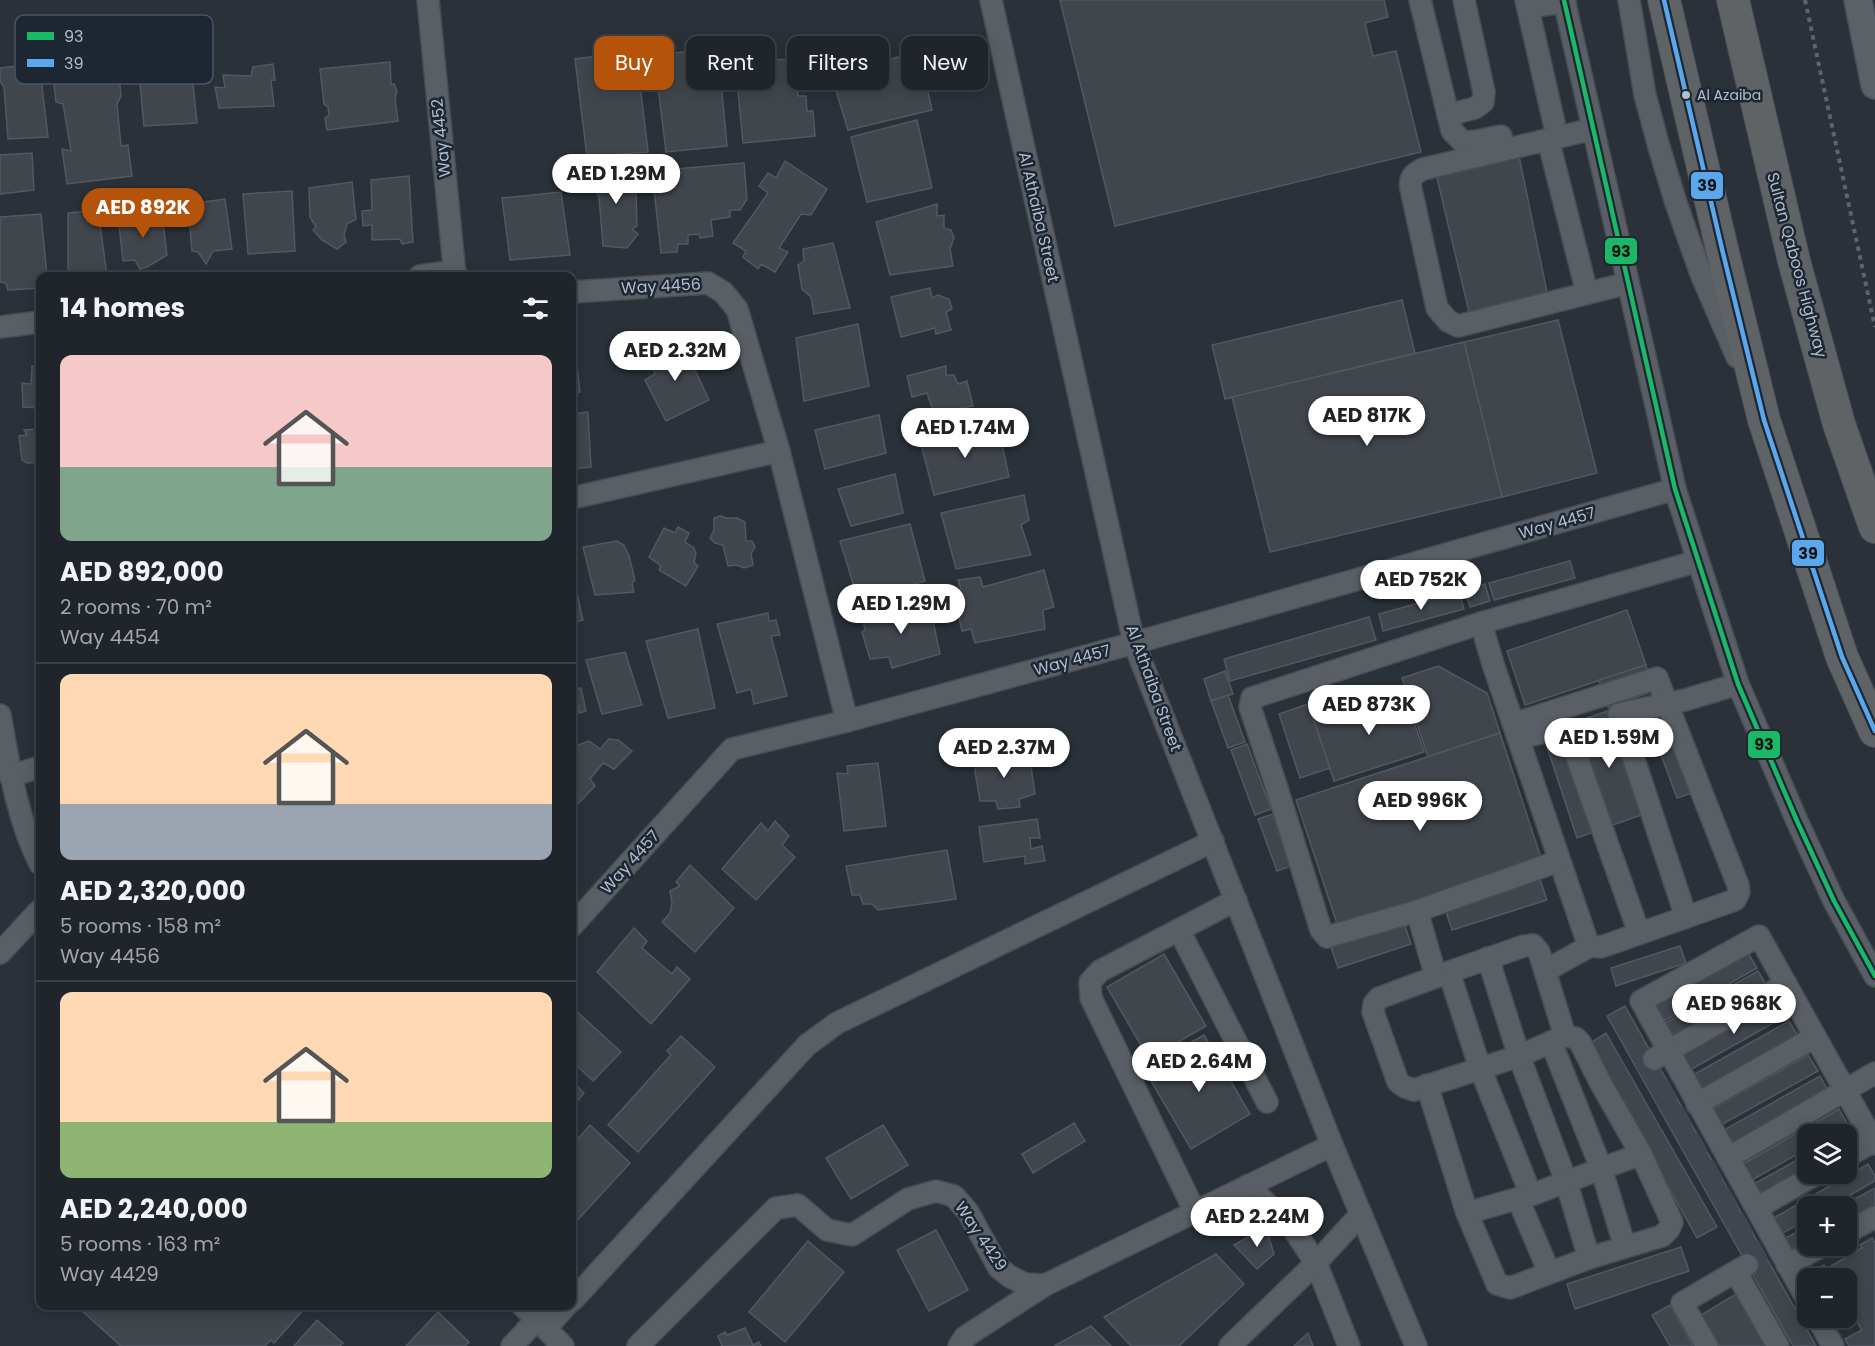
<!DOCTYPE html>
<html lang="en">
<head>
<meta charset="utf-8">
<style>
	body { margin:0; font-family:Poppins,sans-serif; background:#282d33; color:#f1f3f6; height:100vh; display:flex; flex-direction:column; font-size:22px; white-space:nowrap }
	* { box-sizing:border-box; margin:0 }
	p { font-size:20px; color:#a2a5a9 }
	.icon { flex:none; width:33px; height:33px; fill:none; stroke:currentColor; stroke-width:2; stroke-linecap:round; stroke-linejoin:round }
	.map { position:relative; flex:1; overflow:hidden }
	.side { position:absolute; left:36px; top:272px; width:540px; height:1038px; display:flex; flex-direction:column; background:#20252b; border-radius:12px; box-shadow:0 3px 15px #0003,0 0 0 2px #3d4247 }
	.side>* { flex:none }
	.banner { position:absolute; left:594px; top:36px; width:570px; height:54px; display:flex; gap:12px }
	.fabs { position:absolute; left:1797px; top:1124px; display:grid; gap:12px }
	.fabs a { display:grid; place-items:center; width:60px; height:60px; border-radius:12px; background:#20252b; box-shadow:0 3px 15px #0003,0 0 0 2px #3d4247; font-size:30px }
	.price { position:absolute; translate:-50% -51px; padding:0 14px; border-radius:21px; background:#fff; color:#222; font-size:20px; line-height:39px; filter:drop-shadow(0 2px 3px #0008) }
	.price::after { content:''; position:absolute; left:50%; top:36px; width:18px; height:14px; margin-left:-9px; background:inherit; clip-path:polygon(0 0,100% 0,50% 100%) }
	.price.current { background:#b45309; color:#fff }
	ul { padding:0; list-style:none }
	li { display:grid; align-content:center; gap:12px; height:318px; padding:0 24px }
	li+li { border-top:2px solid #3d4247 }
	li span { display:grid; place-items:center; height:186px; border-radius:12px; color:#555 }
	li>.icon { margin-inline-start:auto }
	span .icon { width:108px; height:108px; fill:#fffc; stroke-width:1 }
	li b { font-size:26px }
	h2 { display:flex; justify-content:space-between; align-items:center; height:72px; padding:0 24px; font-size:26px }
	.chip { padding:0 21px; border-radius:12px; background:#20252b; box-shadow:0 3px 15px #0003,0 0 0 2px #3d4247; font-size:21px; line-height:54px }
	.chip.current { background:#b45309; color:#fff }
	.map>svg:first-child { display:block }
</style>
</head>
<body>
<div class="map">
<svg width="1875" height="1346" viewBox="0 0 1875 1346">
	<rect width="100%" height="100%" fill="#2a3139"/>
	<g fill="#41464d" stroke="#525861" stroke-width="1.5">
		<polygon points="1060,0 1384,0 1388,17 1365,23 1373,56 1396,51 1421,152 1115,226"/>
		<polygon points="718,50 727,146 666,152 654,54"/>
		<polygon points="636,51 648,152 587,157 575,59"/>
		<polygon points="919,52 932,110 848,130 831,74"/>
		<polygon points="795,59 798,96 806,96 807,111 813,111 815,136 743,143 735,61"/>
		<polygon points="390,62 391,85 394,84 397,91 395,98 398,121 327,130 325,118 329,115 328,107 324,104 320,69"/>
		<polygon points="42,63 41,78 48,137 8,139 4,87 0,81 0,68"/>
		<polygon points="85,63 87,72 118,67 121,96 117,104 121,146 128,145 132,176 67,184 62,149 71,151 63,104 56,102 52,66"/>
		<polygon points="273,64 275,80 271,80 274,106 219,108 215,87 225,88 223,75 251,76 253,67"/>
		<polygon points="193,83 197,123 144,126 140,84"/>
		<polygon points="917,120 932,188 867,202 851,137"/>
		<polygon points="32,153 34,190 0,194 0,155"/>
		<polygon points="1519,156 1548,297 1470,316 1436,174"/>
		<polygon points="785,161 827,189 811,215 801,214 779,248 788,252 775,272 761,264 758,269 743,257 746,251 733,243 768,193 759,186 768,173 776,178"/>
		<polygon points="744,163 747,199 740,210 730,210 730,217 711,220 713,236 700,238 699,234 688,235 688,244 678,244 677,252 661,253 652,171"/>
		<polygon points="638,170 641,186 636,192 637,226 632,229 638,234 627,248 603,246 599,197 594,189 583,190 582,176"/>
		<polygon points="409,176 413,242 402,244 400,239 372,240 372,225 363,226 362,211 372,210 371,180"/>
		<polygon points="352,182 356,219 347,224 344,235 346,242 337,249 322,240 313,230 316,227 310,217 309,188"/>
		<polygon points="292,191 295,251 248,254 243,194"/>
		<polygon points="561,192 570,255 510,260 502,198"/>
		<polygon points="225,199 232,249 213,251 206,264 198,252 192,251 188,204"/>
		<polygon points="937,204 937,216 944,215 944,228 951,230 954,238 950,249 953,266 890,275 876,222"/>
		<polygon points="98,210 107,276 68,276 68,213"/>
		<polygon points="41,214 47,276 40,276 40,288 8,290 6,283 0,282 0,217"/>
		<polygon points="162,214 167,255 147,267 140,269 135,260 123,261 118,216"/>
		<polygon points="833,243 850,308 814,314 811,297 802,289 798,265 804,261 803,249"/>
		<polygon points="930,288 932,298 938,295 949,299 952,309 946,312 951,330 936,334 935,328 901,337 891,297"/>
		<polygon points="1402,300 1415,353 1225,399 1212,345"/>
		<polygon points="1558,320 1597,473 1502,497 1464,342"/>
		<polygon points="858,324 869,386 804,401 796,338"/>
		<polygon points="682,342 709,400 666,421 645,380 655,374 648,359"/>
		<polygon points="1464,342 1502,497 1270,552 1232,397"/>
		<polygon points="572,347 575,347 580,392 572,393"/>
		<polygon points="32,366 40,366 40,408 23,407 22,383 31,384"/>
		<polygon points="946,366 946,375 954,375 958,384 967,381 973,406 934,413 927,393 912,397 907,376"/>
		<polygon points="588,412 591,467 572,469 572,414"/>
		<polygon points="879,415 886,453 825,469 815,430"/>
		<polygon points="996,424 999,428 996,444 1002,444 1009,477 934,495 920,440 943,433 946,440 968,434 965,426"/>
		<polygon points="40,429 40,462 27,463 22,460 19,436 27,435 24,430"/>
		<polygon points="895,474 903,513 851,526 838,489"/>
		<polygon points="1024,495 1029,520 1021,525 1031,555 956,569 941,513"/>
		<polygon points="720,516 727,518 737,518 745,522 746,541 752,541 755,547 751,554 753,565 744,568 737,565 728,566 723,545 715,543 710,538 714,530 714,518"/>
		<polygon points="910,524 925,581 873,596 873,602 860,606 840,541"/>
		<polygon points="678,527 689,533 685,542 694,548 696,554 694,562 698,566 686,586 659,570 661,566 649,557 664,528 675,533"/>
		<polygon points="617,541 624,545 629,556 635,580 632,583 634,592 595,595 583,547"/>
		<polygon points="1570,561 1575,578 1494,600 1489,583"/>
		<polygon points="1044,570 1054,607 1043,610 1045,629 975,643 971,629 962,631 953,592 961,589 958,580 980,577 983,587"/>
		<polygon points="572,571 583,620 572,623"/>
		<polygon points="1485,584 1490,601 1470,607 1465,590"/>
		<polygon points="1459,592 1464,609 1383,631 1379,614"/>
		<polygon points="929,602 940,654 892,668 889,657 870,659 862,632 865,630 862,616"/>
		<polygon points="1627,610 1646,665 1525,705 1507,651"/>
		<polygon points="768,613 769,621 776,620 780,635 771,636 787,696 754,704 751,689 737,693 717,624"/>
		<polygon points="1369,617 1376,640 1230,681 1224,659"/>
		<polygon points="698,629 715,708 668,718 646,641"/>
		<polygon points="625,652 642,705 602,714 586,660"/>
		<polygon points="1646,665 1654,691 1608,707 1599,680"/>
		<polygon points="1438,666 1487,693 1500,733 1428,757 1402,678"/>
		<polygon points="1225,671 1233,694 1211,701 1204,679"/>
		<polygon points="581,688 586,711 579,713 578,706 572,708 572,690"/>
		<polygon points="1404,692 1424,752 1334,781 1314,721"/>
		<polygon points="1228,695 1245,742 1228,748 1211,701"/>
		<polygon points="1308,704 1330,768 1300,778 1279,714"/>
		<polygon points="1608,711 1644,814 1610,826 1575,722"/>
		<polygon points="1666,719 1692,793 1677,798 1650,725"/>
		<polygon points="1500,733 1543,864 1339,930 1296,800"/>
		<polygon points="609,739 618,740 632,751 614,769 603,763 590,779 595,786 573,809 572,808 572,746 576,746 589,741 600,749"/>
		<polygon points="1563,742 1593,832 1577,838 1547,747"/>
		<polygon points="1247,744 1271,809 1255,815 1231,750"/>
		<polygon points="1016,751 1022,756 1023,763 1030,760 1035,794 1019,799 1020,807 998,809 996,801 980,801 975,771 976,761 981,757"/>
		<polygon points="878,763 886,826 844,831 837,773 848,774 847,766"/>
		<polygon points="1273,814 1291,866 1277,871 1258,819"/>
		<polygon points="1037,819 1040,838 1030,838 1031,849 1042,846 1045,861 1025,864 1025,856 984,862 979,827"/>
		<polygon points="775,821 789,836 782,845 795,857 756,900 722,869 761,823 768,831"/>
		<polygon points="947,850 956,899 878,910 872,904 863,904 860,895 852,895 846,866"/>
		<polygon points="690,865 734,908 695,952 662,922 670,913 672,902 670,891 680,886 676,882"/>
		<polygon points="1540,879 1547,900 1452,930 1445,909"/>
		<polygon points="1404,923 1411,944 1338,968 1331,947"/>
		<polygon points="634,928 647,941 642,948 672,974 677,967 690,979 651,1024 597,972"/>
		<polygon points="1680,946 1686,963 1616,986 1611,968"/>
		<polygon points="1748,953 1757,968 1661,1023 1652,1007"/>
		<polygon points="1164,954 1206,1026 1149,1059 1107,987"/>
		<polygon points="1758,971 1767,986 1671,1041 1662,1025"/>
		<polygon points="1777,1000 1786,1016 1690,1070 1681,1054"/>
		<polygon points="1625,1006 1816,1346 1793,1346 1607,1016"/>
		<polygon points="572,1007 621,1052 593,1081 572,1061"/>
		<polygon points="1789,1021 1798,1036 1702,1091 1693,1075"/>
		<polygon points="1606,1033 1717,1227 1697,1238 1589,1044"/>
		<polygon points="1204,1035 1250,1114 1191,1149 1148,1076 1173,1062 1168,1055"/>
		<polygon points="681,1036 715,1067 638,1152 608,1125 671,1055 667,1051"/>
		<polygon points="1808,1055 1818,1071 1721,1125 1712,1109"/>
		<polygon points="1820,1076 1829,1092 1733,1146 1724,1130"/>
		<polygon points="572,1081 584,1093 572,1108"/>
		<polygon points="1839,1109 1848,1125 1832,1134 1808,1134 1808,1148 1752,1180 1743,1164"/>
		<polygon points="1074,1123 1085,1141 1033,1173 1022,1154"/>
		<polygon points="590,1125 630,1163 572,1226 572,1146"/>
		<polygon points="883,1125 908,1165 851,1199 826,1158"/>
		<polygon points="1808,1154 1808,1173 1763,1200 1754,1184"/>
		<polygon points="1868,1164 1875,1176 1875,1181 1831,1206 1808,1206 1808,1219 1781,1234 1772,1219"/>
		<polygon points="1875,1188 1875,1208 1846,1225 1846,1206 1842,1206"/>
		<polygon points="1808,1226 1808,1245 1793,1255 1784,1239"/>
		<polygon points="1266,1227 1274,1254 1257,1269 1234,1245"/>
		<polygon points="936,1230 968,1290 929,1311 897,1250"/>
		<polygon points="1872,1238 1875,1243 1875,1346 1849,1346 1845,1339 1862,1330 1846,1303 1846,1278 1817,1278 1813,1271 1824,1265 1826,1269 1862,1248 1860,1245"/>
		<polygon points="808,1241 844,1272 785,1342 749,1312"/>
		<polygon points="1681,1247 1689,1271 1575,1309 1567,1284"/>
		<polygon points="1216,1254 1244,1284 1179,1346 1131,1346 1104,1317"/>
		<polygon points="1736,1294 1766,1346 1719,1346 1701,1315"/>
		<polygon points="86,1305 305,1305 306,1307 274,1343 271,1340 265,1346 121,1346 81,1310"/>
		<polygon points="1670,1305 1693,1346 1670,1346 1652,1315"/>
		<polygon points="438,1312 469,1342 465,1346 406,1346"/>
		<polygon points="317,1320 343,1343 340,1346 294,1346"/>
		<polygon points="1091,1326 1111,1346 1054,1346"/>
		<polygon points="745,1328 753,1345 759,1342 761,1346 722,1346 718,1336 725,1332 727,1335"/>
		<polygon points="1308,1333 1313,1346 1294,1346"/>
	</g>
	<g fill="none" stroke-linecap="round" stroke-linejoin="round">
		<polyline stroke="#3f464f" stroke-width="21" stroke-dasharray="21 10" stroke-linecap="butt" points="1654,1059 1647,1064 1757,1259 1747,1265"/>
		<g stroke="#484d53" stroke-width="24">
			<g id="minor">
				<polyline points="428,0 455,276"/>
				<polyline points="991,0 1134,643 1332,1145 1416,1346"/>
				<polyline points="1420,0 1452,131 1463,142 1477,141 1501,136"/>
				<polyline points="1526,0 1554,123"/>
				<polyline points="1564,0 1675,489 1738,684 1797,821 1834,901 1875,976"/>
				<polyline points="1629,0 1645,95 1659,147 1676,203 1701,274 1737,357"/>
				<polyline points="1528,7 1565,2"/>
				<polyline points="1448,115 1475,108 1483,102 1484,92 1464,0"/>
				<path d="M1593,129L1423,169C1413,174 1409,178 1411,189L1437,308L1448,321L1458,326L1628,283"/>
				<polyline points="1548,139 1587,293"/>
				<polyline points="420,276 455,271"/>
				<polyline points="572,292 708,283 723,292 737,309 779,451 847,721"/>
				<polyline points="0,327 40,322"/>
				<polyline points="572,498 779,451"/>
				<path d="M0,715C9,766 17,818 40,864"/>
				<polyline points="1513,724 1657,678 1738,885 1739,892 1735,900 1601,947 1590,946 1586,938 1493,664 1481,623 1698,561"/>
				<polyline points="1518,738 1564,728 1568,732 1639,933"/>
				<polyline points="10,776 40,767"/>
				<polyline points="1417,911 1559,861"/>
				<polyline points="1686,917 1619,714 1685,700 1738,684"/>
				<polyline points="572,926 732,749 847,721 1134,643 1675,489"/>
				<polyline points="1179,930 1267,1102"/>
				<polyline points="0,953 40,910"/>
				<polyline points="1488,958 1519,1056 1566,1181 1589,1258"/>
				<polyline points="1545,971 1590,946"/>
				<polyline points="1449,972 1379,998 1374,1004 1373,1012 1398,1082 1405,1087 1414,1090 1519,1056 1565,1036 1576,1038 1581,1044 1600,1082 1641,1154 1531,1195 1480,1068 1449,972 1524,946 1533,945 1539,952 1565,1036"/>
				<polyline points="1436,977 1417,911 1327,937 1321,930 1275,782 1250,707 1252,698 1481,623"/>
				<polyline points="1551,1042 1601,1168 1625,1247"/>
				<polyline points="1654,1059 1786,984"/>
				<polyline points="1427,1085 1467,1213 1497,1284 1510,1288 1589,1258 1662,1236 1669,1229 1672,1222 1641,1154"/>
				<polyline points="1697,1104 1815,1037"/>
				<polyline points="1846,1157 1874,1141"/>
				<polyline points="1728,1158 1875,1073"/>
				<polyline points="1247,1186 1290,1224 1316,1263 1349,1346"/>
				<polyline points="1518,1199 1549,1272"/>
				<polyline points="1757,1208 1818,1173"/>
				<polyline points="1195,1212 1091,998 1090,982 1100,971 1236,900"/>
				<polyline points="1467,1213 1530,1195"/>
				<polyline points="1846,1233 1875,1217"/>
				<polyline points="1787,1265 1824,1245"/>
				<polyline points="1736,1272 1778,1346"/>
				<polyline points="572,1301 807,1045 837,1023 1213,841"/>
				<polyline points="1808,1301 1641,1001 1759,936 1875,1144"/>
				<polyline points="522,1305 563,1346"/>
				<polyline points="1817,1317 1833,1346"/>
				<polyline points="546,1328 567,1305"/>
				<polyline points="512,1346 537,1319"/>
				<polyline points="638,1346 776,1208 798,1205 827,1230 852,1235 908,1199 936,1191 954,1196 968,1212 999,1268 1009,1276 1025,1284 1045,1285 1332,1145"/>
				<polyline points="959,1346 965,1337 1045,1285"/>
				<polyline points="1230,1346 1316,1263 1361,1214"/>
				<polyline points="1707,1346 1682,1303 1747,1265"/>
			</g>
		</g>
		<g stroke="#484d56" stroke-width="30">
			<polyline id="major" points="1858,0 1875,85"/>
		</g>
		<g stroke="#474d55" stroke-width="34">
			<g id="highway">
				<polyline points="1664,0 1722,249 1764,420 1842,657 1875,731"/>
				<polyline points="1733,0 1794,261 1839,424 1875,527"/>
			</g>
		</g>
		<polyline stroke="#5d646a" stroke-width="4" stroke-dasharray="4.5 4.5" stroke-linecap="butt" points="1805,0 1875,327"/>
		<use href="#minor" stroke="#5a5f66" stroke-width="21"/>
		<use href="#major" stroke="#5c6168" stroke-width="27"/>
		<use href="#highway" stroke="#5f6366" stroke-width="32"/>
		<g stroke="#1d2734" stroke-width="9">
			<polyline id="bus-1" points="1564,0 1675,489 1738,684 1797,821 1834,901 1875,976"/>
		</g>
		<g stroke="#1d2734" stroke-width="9">
			<polyline id="bus-2" points="1664,0 1722,249 1764,420 1842,657 1875,731"/>
		</g>
		<use href="#bus-1" stroke="#1ab867" stroke-width="4.5"/>
		<use href="#bus-2" stroke="#5aa8eb" stroke-width="4.5"/>
	</g>
	<circle fill="#b4bdc9" stroke="#1d2734" stroke-width="2" cx="1686" cy="95" r="5"/>
	<g text-anchor="middle" dominant-baseline="central" stroke-width="5" stroke-linejoin="round" paint-order="stroke">
		<g font-size="14" fill="#b4bdc9" stroke="#1d2734" text-anchor="start">
			<text x="1697" y="95">Al Azaiba</text>
		</g>
		<g font-size="16" fill="#b4bdc9" stroke="#1d2734">
			<text transform="translate(441 138) rotate(-96)">Way 4452</text>
			<text transform="translate(1039 217) rotate(77)">Al Athaiba Street</text>
			<text transform="translate(1797 265) rotate(75)">Sultan Qaboos Highway</text>
			<text transform="translate(661 286) rotate(-3)">Way 4456</text>
			<text transform="translate(1557 523) rotate(-16)">Way 4457</text>
			<text transform="translate(1072 660) rotate(-15)">Way 4457</text>
			<text transform="translate(1154 688) rotate(70)">Al Athaiba Street</text>
			<text transform="translate(630 862) rotate(-48)">Way 4457</text>
			<text transform="translate(981 1236) rotate(56)">Way 4429</text>
		</g>
	</g>
	<rect x="15" y="15" width="198" height="69" rx="9" fill="#1d2734" stroke="#4a5461" stroke-width="1.5"/>
	<rect x="27" y="32" width="27" height="8" fill="#1ab867"/>
	<rect x="27" y="59" width="27" height="8" fill="#5aa8eb"/>
	<g font-size="16" fill="#b4bdc9">
		<text x="64" y="42">93</text>
		<text x="64" y="69">39</text>
	</g>
	<g stroke="#1d2734" stroke-width="2">
		<rect x="1690" y="171" width="34" height="29" rx="6" fill="#5aa8eb"/>
		<rect x="1604" y="237" width="34" height="28" rx="6" fill="#1ab867"/>
		<rect x="1791" y="539" width="34" height="28" rx="6" fill="#5aa8eb"/>
		<rect x="1747" y="730" width="34" height="29" rx="6" fill="#1ab867"/>
	</g>
	<g font-size="16" text-anchor="middle" font-weight="bold" fill="#111">
		<text x="1707" y="191">39</text>
		<text x="1621" y="257">93</text>
		<text x="1808" y="559">39</text>
		<text x="1764" y="750">93</text>
	</g>
</svg>
<div class="fabs">
<a><svg class="icon" aria-label="layers" viewBox="0 0 24 24"><path d="M12 4l9 5-9 5-9-5zM3 14l9 5 9-5"/></svg></a>
<a>+</a>
<a>−</a>
</div>
<b class="price" style="left:616px;top:205px">AED 1.29M</b>
<b class="price current" style="left:143px;top:239px">AED 892K</b>
<b class="price" style="left:675px;top:382px">AED 2.32M</b>
<b class="price" style="left:1367px;top:447px">AED 817K</b>
<b class="price" style="left:965px;top:459px">AED 1.74M</b>
<b class="price" style="left:1421px;top:611px">AED 752K</b>
<b class="price" style="left:901px;top:635px">AED 1.29M</b>
<b class="price" style="left:1369px;top:736px">AED 873K</b>
<b class="price" style="left:1609px;top:769px">AED 1.59M</b>
<b class="price" style="left:1004px;top:779px">AED 2.37M</b>
<b class="price" style="left:1420px;top:832px">AED 996K</b>
<b class="price" style="left:1734px;top:1035px">AED 968K</b>
<b class="price" style="left:1199px;top:1093px">AED 2.64M</b>
<b class="price" style="left:1257px;top:1248px">AED 2.24M</b>
<div class="banner">
<a class="chip current">Buy</a>
<a class="chip">Rent</a>
<a class="chip">Filters</a>
<a class="chip">New</a>
</div>
<section class="side">
<h2>14 homes<svg class="icon" aria-label="filters" viewBox="0 0 24 24"><path d="M4 7h16M4 17h16"/><circle cx="9" cy="7" r="2"/><circle cx="15" cy="17" r="2"/></svg></h2>
<ul>
<li><span style="background:linear-gradient(#f6c9c9 60%,#7fa58c 0)"><svg class="icon" aria-label="home" viewBox="0 0 24 24"><path d="M3 11l9-7 9 7M6 9v11h12V9"/></svg></span><div><b>AED 892,000</b><p>2 rooms · 70 m²</p><p>Way 4454</p></div></li>
<li><span style="background:linear-gradient(#ffd9b3 70%,#9aa5b1 0)"><svg class="icon" aria-label="home" viewBox="0 0 24 24"><path d="M3 11l9-7 9 7M6 9v11h12V9"/></svg></span><div><b>AED 2,320,000</b><p>5 rooms · 158 m²</p><p>Way 4456</p></div></li>
<li><span style="background:linear-gradient(#ffd9b3 70%,#8fb573 0)"><svg class="icon" aria-label="home" viewBox="0 0 24 24"><path d="M3 11l9-7 9 7M6 9v11h12V9"/></svg></span><div><b>AED 2,240,000</b><p>5 rooms · 163 m²</p><p>Way 4429</p></div></li>
</ul>
</section>
</div>
</body>
</html>
